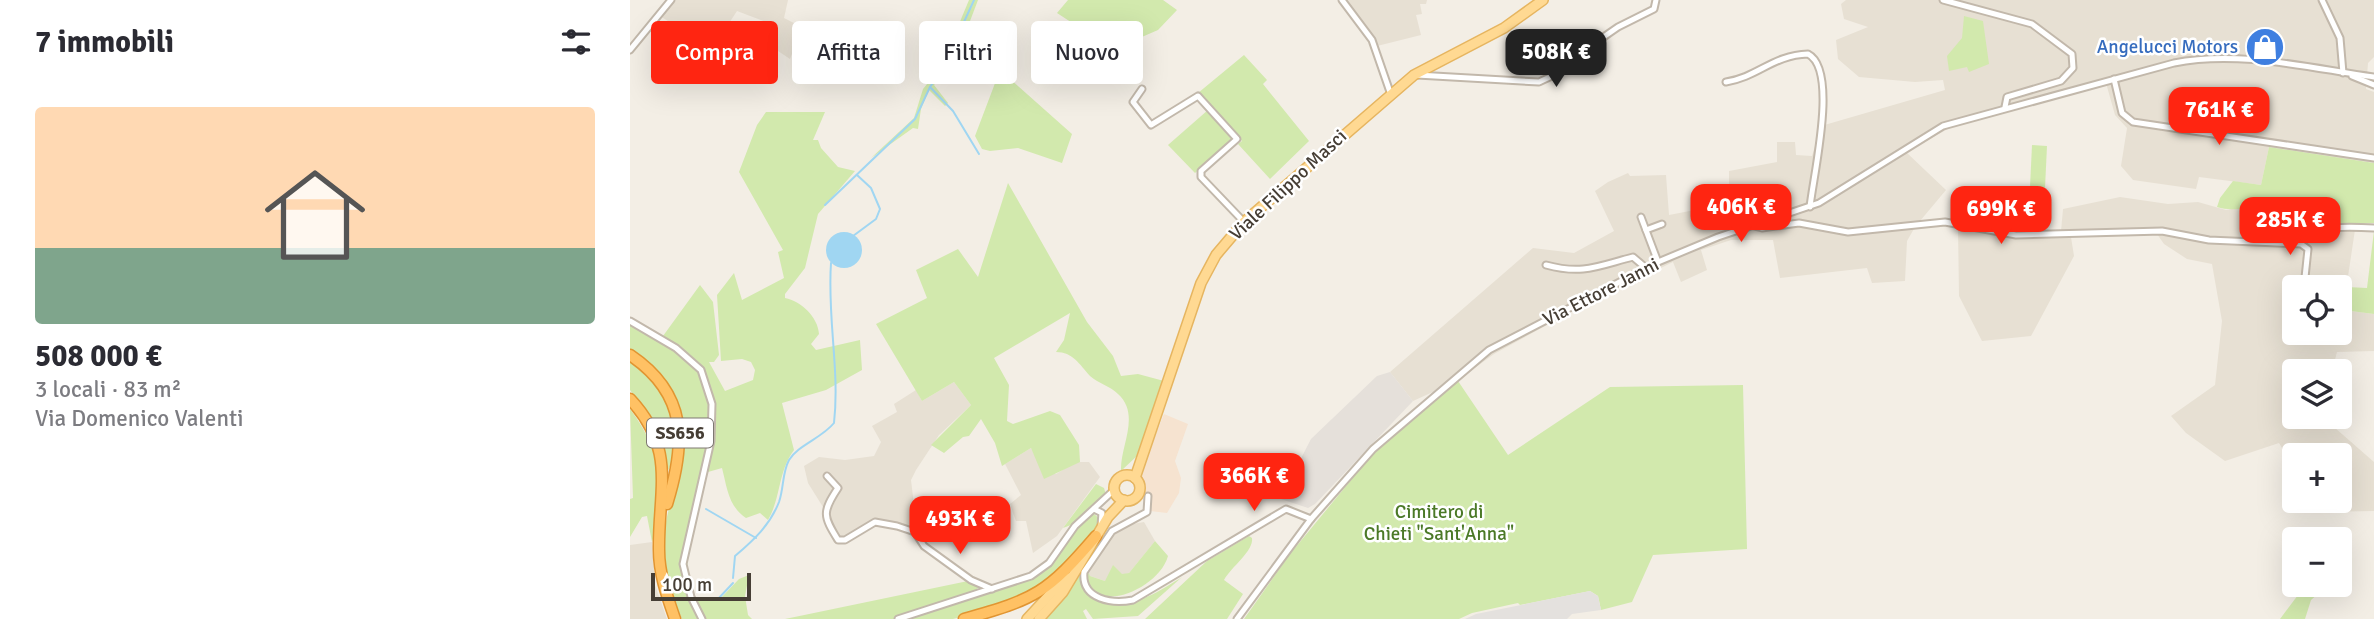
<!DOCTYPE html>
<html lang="it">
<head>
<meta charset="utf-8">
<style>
	body { margin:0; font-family:Signika,sans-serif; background:#f7f7f7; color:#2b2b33; height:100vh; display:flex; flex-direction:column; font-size:26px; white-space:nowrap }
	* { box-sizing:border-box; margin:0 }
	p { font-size:23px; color:#7c7c81 }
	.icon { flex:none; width:38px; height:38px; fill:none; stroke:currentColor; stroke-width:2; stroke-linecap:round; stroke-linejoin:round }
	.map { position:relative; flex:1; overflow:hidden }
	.sheet { display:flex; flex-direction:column; background:#fff; width:630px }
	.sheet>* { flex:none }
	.banner { position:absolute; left:21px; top:21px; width:665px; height:63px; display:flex; gap:14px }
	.tools { position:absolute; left:1652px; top:275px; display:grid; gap:14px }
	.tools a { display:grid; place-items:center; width:70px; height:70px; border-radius:7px; background:#fff; box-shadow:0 7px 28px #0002; font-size:35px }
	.scale { position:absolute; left:21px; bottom:18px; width:100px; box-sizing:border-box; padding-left:7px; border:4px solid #463e35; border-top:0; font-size:19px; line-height:24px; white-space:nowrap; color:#463e35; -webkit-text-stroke:5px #fff; paint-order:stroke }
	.price { position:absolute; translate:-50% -60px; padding:0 16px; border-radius:14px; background:#ff2511; color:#fff; font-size:23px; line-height:46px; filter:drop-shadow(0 2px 4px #0008) }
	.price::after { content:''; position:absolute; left:50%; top:42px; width:21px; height:16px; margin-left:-10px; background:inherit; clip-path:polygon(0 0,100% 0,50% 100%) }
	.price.on { background:#222; color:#fff }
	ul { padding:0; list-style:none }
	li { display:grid; align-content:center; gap:14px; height:371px; padding:0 35px }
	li+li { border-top:2px solid #e1e1e2 }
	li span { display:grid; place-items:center; height:217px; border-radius:7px; color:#555 }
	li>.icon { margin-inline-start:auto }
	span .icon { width:126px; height:126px; fill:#fffc; stroke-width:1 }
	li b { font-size:30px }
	h2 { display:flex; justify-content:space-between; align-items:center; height:84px; padding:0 35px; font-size:30px }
	.pill { padding:0 24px; border-radius:7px; background:#fff; box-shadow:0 7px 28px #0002; font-size:24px; line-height:63px }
	.pill.on { background:#ff2511; color:#fff }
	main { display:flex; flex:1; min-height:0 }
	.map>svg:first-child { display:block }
</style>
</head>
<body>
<main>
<section class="sheet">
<h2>7 immobili<svg class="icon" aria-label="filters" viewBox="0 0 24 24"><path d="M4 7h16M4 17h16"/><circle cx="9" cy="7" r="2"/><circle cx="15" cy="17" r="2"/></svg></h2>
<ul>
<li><span style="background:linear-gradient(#ffd9b3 65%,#7fa58c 0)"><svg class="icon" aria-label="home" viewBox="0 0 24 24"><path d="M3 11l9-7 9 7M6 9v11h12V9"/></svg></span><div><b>508 000 €</b><p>3 locali · 83 m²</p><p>Via Domenico Valenti</p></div></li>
</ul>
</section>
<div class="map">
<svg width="1744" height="619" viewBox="0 0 1744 619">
	<rect width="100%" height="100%" fill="#f3eee5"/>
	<g fill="#e7e0d3" fill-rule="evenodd">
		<polygon points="43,0 158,0 154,18 172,27 160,59 127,37 136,22 107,11 82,49 30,16"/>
		<polygon points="708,0 797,0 796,4 790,4 792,14 786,15 791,35 743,47"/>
		<polygon points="1216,0 1744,0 1744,57 1738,63 1736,89 1744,92 1744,163 1639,147 1631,185 1569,177 1566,189 1503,180 1491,166 1497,128 1485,115 1476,83 1327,124 1276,152 1316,190 1285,227 1277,241 1275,281 1242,283 1237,268 1150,278 1143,240 1101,240 1071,250 1077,270 1051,282 1043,262 937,314 864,354 827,381 783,401 760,372 903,248 944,253 984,231 965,191 978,182 998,173 1000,176 1036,175 1039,215 1070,209 1071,193 1099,191 1099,171 1147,162 1147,142 1165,142 1166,155 1182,156 1191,126 1315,90 1313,80 1285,82 1229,77 1208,59 1206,40 1238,27 1214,19 1211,4"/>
		<path d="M1490,197L1538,204L1568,202L1596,210L1637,202L1656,204L1653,229L1726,223L1713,310L1744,314V351L1707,352L1702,371L1667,368L1660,420L1704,427L1744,462V511L1690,512L1686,501L1710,500V455H1664V468L1649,443L1595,461L1556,433L1541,416L1585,385L1592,321L1582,264L1557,259L1534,244L1527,234L1441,237L1444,256L1401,336L1352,341L1329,296L1328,227L1381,232L1431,231L1433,209ZM1664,287H1710V332H1664Z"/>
		<polygon points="324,382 341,405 309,435 286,470 281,480 287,530 282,532 245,523 213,541 204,542 193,519 193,507 178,483 174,466 189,457 215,460 244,456 251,442 242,426 267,412 264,404 286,390 292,401"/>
		<polygon points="401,448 414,471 426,474 446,462 459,462 470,477 427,536 403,553 396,521 386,521 383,513 380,504 391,495 375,464"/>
		<polygon points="514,522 525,541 499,573 475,581 460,576 457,572 478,538 491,526"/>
		<polygon points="22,542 25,585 37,619 0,619 0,545"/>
	</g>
	<polygon fill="#f6e3d0" points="534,414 558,424 545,461 551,478 549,493 537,513 520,511 521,498 511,488 509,476"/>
	<polygon fill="#e5e0da" points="760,372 783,401 685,504 678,508 645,497 664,472 681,439 747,376"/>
	<g fill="#d2e9ad">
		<polygon points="339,0 348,0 326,58 304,85 318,103 315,106 299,90 291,109 288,129 283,128 241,158 284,118 293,89 311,67"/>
		<polygon points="438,0 533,0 547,10 528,30 491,46 481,38 450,28 427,13"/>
		<polygon points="1334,16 1353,21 1359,64 1339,72 1337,67 1319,71 1317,56 1332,38"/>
		<polygon points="614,55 637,80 633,84 679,141 640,179 608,144 612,141 568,93"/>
		<polygon points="370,70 383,76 380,79 442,134 432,163 388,148 360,151 352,149 345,136"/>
		<polygon points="578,110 604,138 565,173 538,145"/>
		<path d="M136,112H195L183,140H188L191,148L208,167L225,171L188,214L175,268L155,294V298C171,301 188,317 189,334L181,344L186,350L230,340L232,370L196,390L152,403L164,450C148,471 151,498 138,520L130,513L116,518C98,506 97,487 92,468L78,472C67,512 46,559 65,598L90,599L109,579L119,575L115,596L118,615L122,619H52C42,598 32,571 33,547C33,523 43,497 48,474C60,423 45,376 0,350V318L33,336L70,285L83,302L89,355L84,362H79L95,391L123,380L125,370L121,362L112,359L91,361L87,295L104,273L112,300L154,278L148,252L153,250L109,172L127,125Z"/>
		<polygon points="1402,145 1417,146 1415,188 1400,187"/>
		<path d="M1639,147L1744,163V223L1652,229L1656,204C1633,202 1608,214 1587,207L1590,198L1603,181L1631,185Z"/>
		<path d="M378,183L457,322L483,356L491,376L508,374L534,381L508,455L491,471C490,446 511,415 488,394C480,386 468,383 460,376C449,364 443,352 426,352L434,340L440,313L364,358L379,385L377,421L383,424L420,411L430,415L449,445L450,462L414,479L401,448L372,466L365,443L351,419L339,436L333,437L314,453L301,445L341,405L324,382L292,401L246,324L297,298L286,270L328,249L348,277Z"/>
		<polygon points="1744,231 1744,314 1713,310 1717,287 1737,288"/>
		<polygon points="0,359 24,375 46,420 45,458 37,472 17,414 0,390"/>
		<polygon points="828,381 878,455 980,387 1113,385 1117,549 1023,555 1002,602 971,610 968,596 960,591 890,605 888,603 842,613 829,619 614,619 660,554 740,457"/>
		<path d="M0,409C32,452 37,490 22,542L17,516L12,517L0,537V499L3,498Z"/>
		<polygon points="466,484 474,488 476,495 446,523 433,528"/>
		<path d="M464,514L470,519L462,538L409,592L338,615L323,619H155L338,581L348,587L345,597C370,589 402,584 421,564C437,547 444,528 464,514Z"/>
		<path d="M619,536L622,538C624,551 601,567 594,580L613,594L597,619H515L577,561Z"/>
		<path d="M525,541L538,556C529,590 458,619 456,572L462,561L458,572L460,576L475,581L483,565L492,574L499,573Z"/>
		<path d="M452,569C452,580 455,585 463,593C489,618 527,593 552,577L508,616L463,619L456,609L453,611L457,619H413Z"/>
		<polygon points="1694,585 1698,585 1681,600 1675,619 1650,619 1668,595"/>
	</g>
	<polygon fill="#e4e1de" points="960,591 968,596 971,610 942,614 937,619 835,619 846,614"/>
	<circle fill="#a0d6f2" cx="214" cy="250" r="18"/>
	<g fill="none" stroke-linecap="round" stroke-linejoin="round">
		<g stroke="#a0d6f2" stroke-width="2">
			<polyline points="300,87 323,111 349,154"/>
			<polyline points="195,205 285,119 300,87 312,70 344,0"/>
			<polyline points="223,236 246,219 250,209 241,188 227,175"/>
			<polyline points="76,509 126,538"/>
			<path d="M103,578L105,556C124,540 140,525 149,502C154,488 152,473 159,460C168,445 192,438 204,423C210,370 197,317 201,263"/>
			<polyline points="65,598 88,599 103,583"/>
		</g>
		<g stroke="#c2b8ab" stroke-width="9">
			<g id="street">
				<polyline points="712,0 742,40 760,92"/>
				<polyline points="1313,0 1402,24 1442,54 1443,68 1431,81 1377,97 1375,107"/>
				<polyline points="1692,0 1710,38 1713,73"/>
				<polyline points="0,50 41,0"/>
				<polyline points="787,75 909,82 937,69 962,45 988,27 1024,9 1026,0"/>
				<polyline points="1722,76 1744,85"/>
				<polyline points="1484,79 1492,113 1503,122 1744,158"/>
				<path d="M1096,82C1128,77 1143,55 1178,54C1209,70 1183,176 1180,207"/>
				<polyline points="512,89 503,102 521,125 568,96 607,139 571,171 571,177 614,222"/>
				<polyline points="1011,217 1028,262"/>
				<polyline points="1124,226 1132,228 1169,223 1218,232 1315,222 1386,235 1532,231 1579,240 1671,244 1678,249 1674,287"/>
				<polyline points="1016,230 1032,224"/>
				<path d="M1632,241C1669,228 1704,226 1744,228"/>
				<path d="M916,265C953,275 968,266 1003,257L1016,268"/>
				<polyline points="0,321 46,348 71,370 82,404 81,441 53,564 61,597 72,619"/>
				<path d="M197,476L208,488C192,512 193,516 208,540H215L245,522L267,526L285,532L294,546L341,580L362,589"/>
				<path d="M518,496L517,512L482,531L454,572C451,600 483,604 503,600L656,509L681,519"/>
				<polyline points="464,509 472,513 471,525"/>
				<polyline points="268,619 401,576 419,563 445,526 484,490"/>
				<path d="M607,619L681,519L743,449L859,350L1028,262L1088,237L1189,203L1313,126L1544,63C1609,50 1679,68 1744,77"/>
			</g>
		</g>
		<g stroke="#e6b560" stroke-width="12">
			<g id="primary">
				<circle cx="497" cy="488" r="13"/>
				<polyline points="505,478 571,283 586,255 614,222 784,75 874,28 913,0"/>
				<polyline points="397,619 436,577"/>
				<polyline points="409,619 433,592 478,517 494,500"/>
			</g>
		</g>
		<g stroke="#e19532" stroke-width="13">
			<g id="highway">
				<path d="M0,355C58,394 56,443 37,504"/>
				<path d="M0,399C47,449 28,491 29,550C29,574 37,596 45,619"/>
				<path d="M334,619C406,599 417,593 466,536"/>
			</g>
		</g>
		<use href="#street" stroke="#fff" stroke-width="5"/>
		<use href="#primary" stroke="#ffd992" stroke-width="9"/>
		<use href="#highway" stroke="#ffc164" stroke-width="10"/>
	</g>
	<defs>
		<g id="shop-disc" transform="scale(2.0125)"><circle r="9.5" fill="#3f7fe0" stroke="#fff"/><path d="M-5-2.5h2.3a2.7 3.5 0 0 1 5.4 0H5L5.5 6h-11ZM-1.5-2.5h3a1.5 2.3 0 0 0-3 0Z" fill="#fff"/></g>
	</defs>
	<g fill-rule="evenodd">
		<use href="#shop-disc" x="1635" y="47"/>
	</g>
	<g text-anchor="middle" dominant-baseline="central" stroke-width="5" stroke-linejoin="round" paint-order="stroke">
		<rect fill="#fff" stroke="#7e7872" stroke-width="2" x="17" y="418.5" width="66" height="29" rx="5"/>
		<g font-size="18" font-weight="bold" fill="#463e35">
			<text x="50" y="433">SS656</text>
		</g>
		<g font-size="19" fill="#366cbe" stroke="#fff" text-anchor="end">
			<text x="1608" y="47">Angelucci Motors</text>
		</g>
		<g font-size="19" fill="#463e35" stroke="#fff">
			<text transform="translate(658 185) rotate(-43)">Viale Filippo Masci</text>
			<text transform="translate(971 292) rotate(-27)">Via Ettore Janni</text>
		</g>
		<g font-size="19" fill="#4b7927" stroke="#fff">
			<text x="809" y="512">Cimitero di<tspan x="809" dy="22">Chieti "Sant'Anna"</tspan></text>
		</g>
	</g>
</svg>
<div class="tools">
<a><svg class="icon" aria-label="locate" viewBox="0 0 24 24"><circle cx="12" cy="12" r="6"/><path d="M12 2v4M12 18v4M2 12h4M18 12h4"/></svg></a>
<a><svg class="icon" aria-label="layers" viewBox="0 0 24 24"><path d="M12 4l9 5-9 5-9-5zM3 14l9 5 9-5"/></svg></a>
<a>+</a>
<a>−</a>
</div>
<div class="scale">100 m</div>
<b class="price on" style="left:926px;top:89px">508K €</b>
<b class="price" style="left:1589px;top:147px">761K €</b>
<b class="price" style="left:1111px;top:244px">406K €</b>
<b class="price" style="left:1371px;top:246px">699K €</b>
<b class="price" style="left:1660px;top:257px">285K €</b>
<b class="price" style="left:624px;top:513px">366K €</b>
<b class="price" style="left:330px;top:556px">493K €</b>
<div class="banner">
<a class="pill on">Compra</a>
<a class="pill">Affitta</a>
<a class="pill">Filtri</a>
<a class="pill">Nuovo</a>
</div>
</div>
</main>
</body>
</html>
